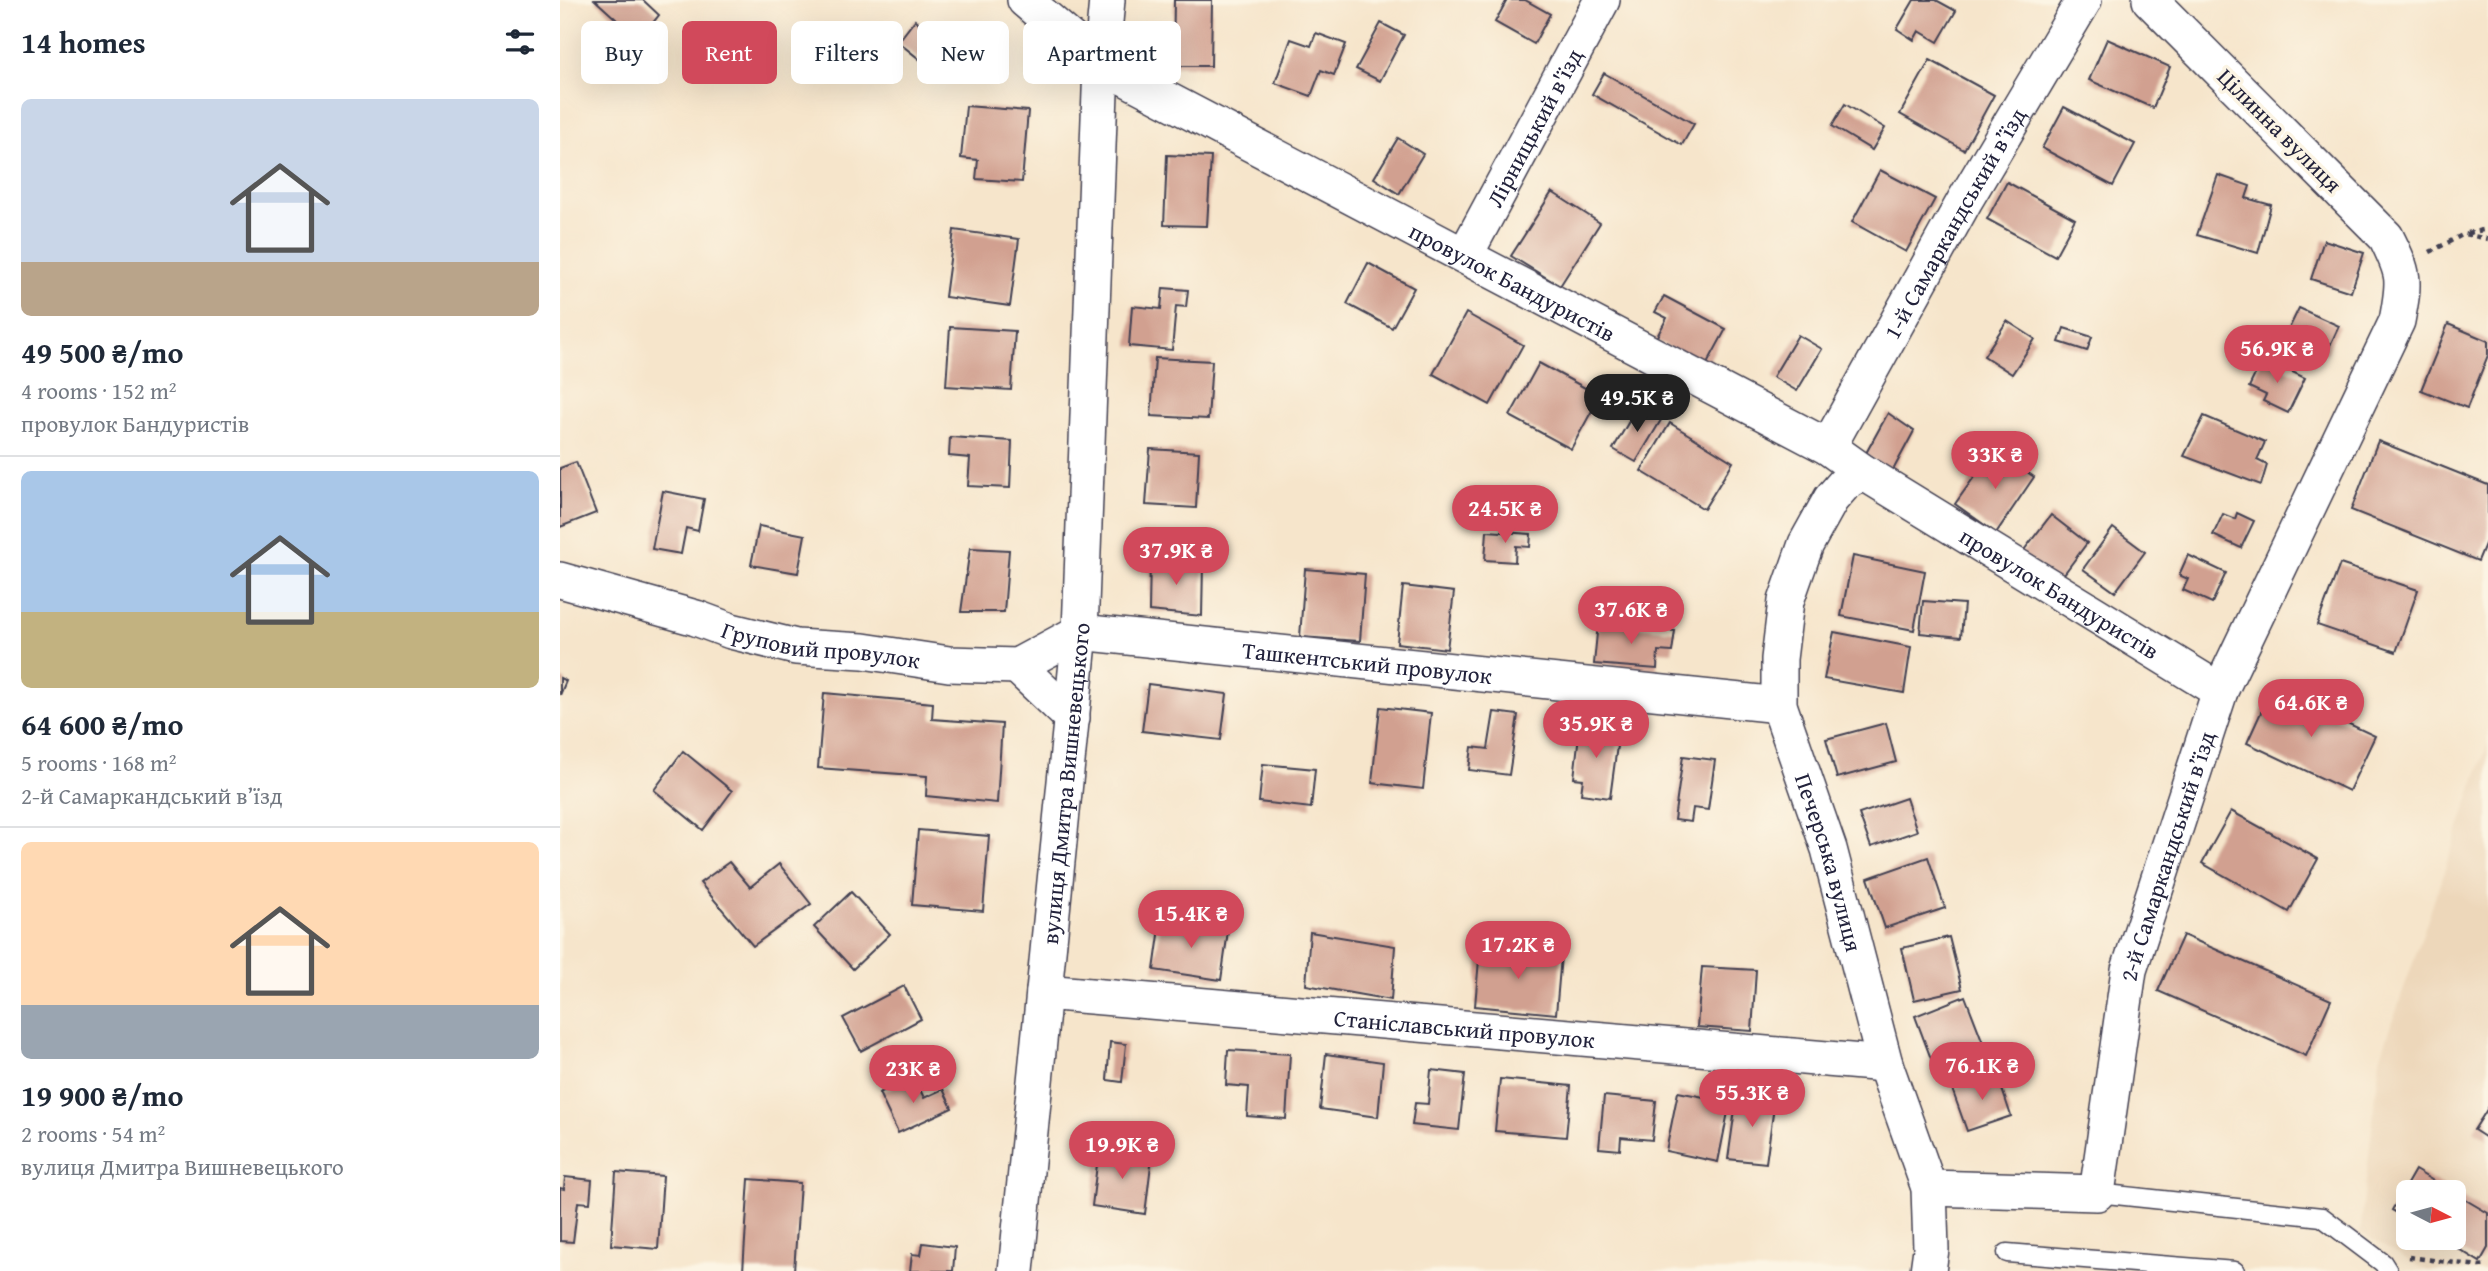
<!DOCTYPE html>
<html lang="en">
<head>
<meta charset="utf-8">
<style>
	body { margin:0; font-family:"Gentium Book Plus",serif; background:#f2f2f3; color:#1f2937; height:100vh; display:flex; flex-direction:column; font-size:26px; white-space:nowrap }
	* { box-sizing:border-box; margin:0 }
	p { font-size:23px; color:#747a83 }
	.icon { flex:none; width:38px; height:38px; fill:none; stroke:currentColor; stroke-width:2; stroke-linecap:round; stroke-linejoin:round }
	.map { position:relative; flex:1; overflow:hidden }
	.panel { display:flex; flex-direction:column; background:#fff; width:560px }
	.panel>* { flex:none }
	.hud { position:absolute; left:21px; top:21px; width:665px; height:63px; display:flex; gap:14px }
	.needle { width:46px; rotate:96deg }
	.controls { position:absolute; left:1836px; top:1180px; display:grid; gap:14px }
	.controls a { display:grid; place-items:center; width:70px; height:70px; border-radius:10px; background:#fff; box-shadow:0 7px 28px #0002; font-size:35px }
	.price { position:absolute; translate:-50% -60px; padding:0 16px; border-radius:24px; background:#d1495b; color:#fff; font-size:23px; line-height:46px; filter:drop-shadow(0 2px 4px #0008) }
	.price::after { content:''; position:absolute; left:50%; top:42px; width:21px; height:16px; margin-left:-10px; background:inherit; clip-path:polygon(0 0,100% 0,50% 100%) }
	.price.current { background:#222; color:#fff }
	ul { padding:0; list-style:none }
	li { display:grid; align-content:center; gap:14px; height:371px; padding:0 21px }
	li+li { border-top:2px solid #e0e1e3 }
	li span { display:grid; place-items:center; height:217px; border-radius:10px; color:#555 }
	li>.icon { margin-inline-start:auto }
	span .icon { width:126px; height:126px; fill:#fffc; stroke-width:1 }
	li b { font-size:30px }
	h2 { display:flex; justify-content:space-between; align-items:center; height:84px; padding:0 21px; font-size:30px }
	.chip { padding:0 24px; border-radius:10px; background:#fff; box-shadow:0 7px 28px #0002; font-size:24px; line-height:63px }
	.chip.current { background:#d1495b; color:#fff }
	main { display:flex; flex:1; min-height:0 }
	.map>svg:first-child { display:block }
</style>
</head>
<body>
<main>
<section class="panel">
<h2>14 homes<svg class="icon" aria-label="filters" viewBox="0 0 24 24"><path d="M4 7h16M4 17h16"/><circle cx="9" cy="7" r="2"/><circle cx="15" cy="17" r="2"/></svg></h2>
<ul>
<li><span style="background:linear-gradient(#c9d6e8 75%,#b9a48a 0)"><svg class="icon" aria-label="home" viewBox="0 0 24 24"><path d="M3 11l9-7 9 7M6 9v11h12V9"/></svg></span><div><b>49 500 ₴/mo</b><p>4 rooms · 152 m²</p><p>провулок Бандуристів</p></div></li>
<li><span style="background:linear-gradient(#a9c7e8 65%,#c2b280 0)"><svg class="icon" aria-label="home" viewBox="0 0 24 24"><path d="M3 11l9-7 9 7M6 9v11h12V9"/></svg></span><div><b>64 600 ₴/mo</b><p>5 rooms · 168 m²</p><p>2-й Самаркандський в’їзд</p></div></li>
<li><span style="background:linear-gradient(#ffd9b3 75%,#9aa5b1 0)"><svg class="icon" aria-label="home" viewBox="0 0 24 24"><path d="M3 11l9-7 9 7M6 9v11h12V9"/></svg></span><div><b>19 900 ₴/mo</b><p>2 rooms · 54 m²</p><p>вулиця Дмитра Вишневецького</p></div></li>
</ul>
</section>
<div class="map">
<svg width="1928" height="1271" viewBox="0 0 1928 1271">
	<rect width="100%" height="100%" fill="#fcf5e5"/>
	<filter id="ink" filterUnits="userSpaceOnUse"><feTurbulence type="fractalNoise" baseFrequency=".0143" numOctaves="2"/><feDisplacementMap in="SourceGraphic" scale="14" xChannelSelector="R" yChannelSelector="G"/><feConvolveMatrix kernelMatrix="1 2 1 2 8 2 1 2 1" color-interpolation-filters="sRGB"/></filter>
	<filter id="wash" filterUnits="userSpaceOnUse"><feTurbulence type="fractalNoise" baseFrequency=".00686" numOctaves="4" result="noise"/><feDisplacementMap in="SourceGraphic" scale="28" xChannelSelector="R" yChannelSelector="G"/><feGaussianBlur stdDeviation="1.57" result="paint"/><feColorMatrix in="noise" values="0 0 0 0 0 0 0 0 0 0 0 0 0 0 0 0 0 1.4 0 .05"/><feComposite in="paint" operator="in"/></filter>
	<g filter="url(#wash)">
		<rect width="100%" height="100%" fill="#f6e5cb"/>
		<path fill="#edd7ba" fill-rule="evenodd" d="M1928,743V1271H1868L1800,1233L1820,1059ZM1848,1192H1894V1237H1848Z"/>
		<g id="blocks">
			<g fill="#d1a090">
				<polygon points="35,0 83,0 99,15 79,40"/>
				<polygon points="614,0 652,0 651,66 613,66"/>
				<polygon points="947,0 965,0 990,14 974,44 935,22"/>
				<polygon points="1354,0 1376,0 1396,11 1378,42 1359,31 1354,40 1337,29"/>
				<polygon points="355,20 381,41 363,62 338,42"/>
				<polygon points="821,23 844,35 820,81 796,69"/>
				<polygon points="756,33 786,44 774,75 761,70 751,96 715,83 731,39 751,46"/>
				<polygon points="1547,39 1610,67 1593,108 1529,80"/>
				<polygon points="1370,60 1434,95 1404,150 1340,114"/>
				<polygon points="1044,73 1134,124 1122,145 1032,94"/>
				<polygon points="1285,104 1325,128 1312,150 1272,126"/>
				<polygon points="406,106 468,111 462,182 416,179 418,160 401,158"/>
				<polygon points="1504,107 1575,144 1553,186 1482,148"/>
				<polygon points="838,138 863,154 839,194 814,178"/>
				<polygon points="607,155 651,157 647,226 604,225"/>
				<polygon points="1320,170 1375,199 1346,252 1292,222"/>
				<polygon points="1658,175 1690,186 1686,198 1711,205 1698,253 1637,235"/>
				<polygon points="1447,182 1515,219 1495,256 1427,219"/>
				<polygon points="992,192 1040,223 1000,286 951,256"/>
				<polygon points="394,230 459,239 450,306 385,297"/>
				<polygon points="1764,240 1804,253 1791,292 1751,279"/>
				<polygon points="808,263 854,288 832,328 787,304"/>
				<polygon points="603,288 628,290 626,307 616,306 612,350 569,346 572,306 601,309"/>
				<polygon points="1104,296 1166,329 1146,366 1095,340 1107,318 1095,312"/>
				<polygon points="1739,308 1779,326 1766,354 1726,335"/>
				<polygon points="906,313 963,345 930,405 873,374"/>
				<polygon points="1447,321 1475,339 1452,374 1424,356"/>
				<polygon points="1888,324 1928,341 1928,355 1907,408 1861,390"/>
				<polygon points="390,327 455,331 451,390 386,386"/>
				<polygon points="1504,328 1532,337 1527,351 1499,342"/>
				<polygon points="1238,335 1262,349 1237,391 1213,377"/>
				<polygon points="595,358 652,361 648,419 591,416"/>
				<polygon points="1703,358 1745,378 1728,413 1703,401 1706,395 1689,387"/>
				<polygon points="979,363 1040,396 1011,449 950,416"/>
				<polygon points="1078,406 1101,420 1076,462 1053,449"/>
				<polygon points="1328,413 1354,431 1332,472 1305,455"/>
				<polygon points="1644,416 1705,442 1697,460 1707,465 1701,485 1624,456"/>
				<polygon points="1110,423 1173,462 1144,509 1081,471"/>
				<polygon points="390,437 452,441 450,488 408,486 410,458 389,456"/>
				<polygon points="1818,441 1928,485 1928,537 1918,561 1791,510"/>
				<polygon points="590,449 639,452 636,508 586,505"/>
				<polygon points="1434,449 1474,477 1436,533 1395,504"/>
				<polygon points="16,462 36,513 0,527 0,468"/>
				<polygon points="103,491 144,499 138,531 126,528 121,554 92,549"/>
				<polygon points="1677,513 1694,521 1681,548 1653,535 1663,514 1675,519"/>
				<polygon points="1491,515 1527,543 1498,582 1461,554"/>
				<polygon points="199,526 245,535 238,573 191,565"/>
				<polygon points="1553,528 1585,552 1555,592 1523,569"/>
				<polygon points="927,531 971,534 970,547 956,546 955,562 925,560"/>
				<polygon points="410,548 449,550 444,612 401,612"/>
				<polygon points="1628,555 1666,573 1652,603 1623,590 1628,579 1619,575"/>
				<polygon points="1293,556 1365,571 1354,630 1281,616"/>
				<polygon points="590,558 643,564 642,616 589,611"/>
				<polygon points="1780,564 1858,590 1836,652 1757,625"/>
				<polygon points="745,569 805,574 800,641 740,637"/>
				<polygon points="843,586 894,592 887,649 837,643"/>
				<polygon points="1363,601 1404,604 1401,637 1360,633"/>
				<polygon points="1038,623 1115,631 1112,652 1098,651 1097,669 1034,664"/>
				<polygon points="1274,632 1351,647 1344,693 1264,679"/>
				<polygon points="0,678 6,681 0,695"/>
				<polygon points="588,684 667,694 661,740 582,731"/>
				<polygon points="1712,688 1815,736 1789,791 1687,743"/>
				<polygon points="264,693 373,703 372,719 442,724 437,803 366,796 367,776 258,768"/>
				<polygon points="820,707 871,713 863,789 812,783"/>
				<polygon points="934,712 958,715 949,775 909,770 912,747 928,749"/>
				<polygon points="1326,723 1336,762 1277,778 1266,739"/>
				<polygon points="1020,726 1059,731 1050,798 1021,794 1023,779 1014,778"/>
				<polygon points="123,751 172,791 143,830 94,790"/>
				<polygon points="1123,756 1155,760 1148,810 1133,808 1131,822 1114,820"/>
				<polygon points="703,764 755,769 751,808 699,802"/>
				<polygon points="1346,798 1357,831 1311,847 1299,814"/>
				<polygon points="1671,811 1758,859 1729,912 1642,863"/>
				<polygon points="358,830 429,836 423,911 352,905"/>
				<polygon points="1368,857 1385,908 1325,928 1308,878"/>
				<polygon points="169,862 190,887 219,864 251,904 193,946 140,883"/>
				<polygon points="291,892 330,934 293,969 254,927"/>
				<polygon points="601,921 668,931 661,980 594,970"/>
				<polygon points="750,932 835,946 831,1000 746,985"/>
				<polygon points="1623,935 1771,1000 1746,1056 1598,991"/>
				<polygon points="1389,937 1402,989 1354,1000 1342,948"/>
				<polygon points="920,948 1001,956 996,1014 915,1006"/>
				<polygon points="1142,967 1196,970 1192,1031 1137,1027"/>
				<polygon points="344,986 361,1019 301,1051 283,1018"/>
				<polygon points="1405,996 1427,1053 1376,1072 1355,1016"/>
				<polygon points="550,1042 566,1044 562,1082 547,1080"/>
				<polygon points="668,1050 730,1054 726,1119 687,1116 689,1087 666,1085"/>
				<polygon points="766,1054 823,1062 818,1117 760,1109"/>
				<polygon points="871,1070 905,1074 899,1130 852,1125 855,1103 868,1104"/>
				<polygon points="1437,1074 1451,1116 1407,1131 1392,1089"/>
				<polygon points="354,1077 364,1098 383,1089 392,1108 338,1133 319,1093"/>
				<polygon points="940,1079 1011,1086 1006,1137 935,1131"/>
				<polygon points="1118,1092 1170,1102 1158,1162 1106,1151"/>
				<polygon points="1177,1095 1215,1099 1206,1163 1168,1159"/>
				<polygon points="1044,1096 1096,1101 1092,1140 1061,1137 1060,1150 1039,1148"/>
				<polygon points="1928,1108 1928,1139 1914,1130"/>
				<polygon points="539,1148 592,1156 585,1214 532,1206"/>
				<polygon points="1855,1170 1892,1192 1848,1192 1848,1219 1832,1210"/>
				<polygon points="56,1172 103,1176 98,1249 51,1245"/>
				<polygon points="5,1177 32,1180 30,1203 18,1202 13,1242 0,1241 0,1188 4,1189"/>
				<polygon points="189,1179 240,1183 234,1271 183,1271"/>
				<polygon points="1894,1193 1928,1213 1928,1248 1920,1262 1879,1237 1894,1237"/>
				<polygon points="363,1243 395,1247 393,1271 350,1271 352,1254 361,1255"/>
			</g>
		</g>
	</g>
	<g filter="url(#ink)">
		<use href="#blocks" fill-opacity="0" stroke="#423f51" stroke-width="2"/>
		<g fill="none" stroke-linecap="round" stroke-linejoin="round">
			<g stroke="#423f51" stroke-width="21">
				<g id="service">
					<polyline points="1537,1193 1762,1217 1823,1263 1828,1271"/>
					<polyline points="1447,1253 1675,1271"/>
				</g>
			</g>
			<g stroke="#423f51" stroke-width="38">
				<g id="minor">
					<path id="s1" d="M465,0L541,65L1268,447L1303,472L1660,691"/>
					<path id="s2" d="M905,255L1042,0"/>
					<path id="s3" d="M1268,447L1405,200L1524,0"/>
					<path id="s4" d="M1303,472L1284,484L1271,499L1246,544L1226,601L1219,659V705L1269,849L1325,1064L1369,1188L1371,1249L1368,1271"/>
					<path id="s5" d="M0,580L136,618L171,631L236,647L303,651L389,664L457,666L520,632L1219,705"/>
					<polyline points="457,666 512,718"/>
					<path id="s6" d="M484,992L1325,1064"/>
					<path id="s7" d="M1369,1188L1537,1193L1569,970L1660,691L1837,321C1845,279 1845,275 1826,237L1590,0"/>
					<path id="s8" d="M456,1271L520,632L541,65L547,0"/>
				</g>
			</g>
			<g stroke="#423f51" stroke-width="4.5" stroke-dasharray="5 5" stroke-linecap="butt">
				<polyline points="1908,233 1928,229"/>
				<polyline points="1870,252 1904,234 1928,239"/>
				<polyline points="1849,1257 1919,1266 1928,1265"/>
			</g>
			<use href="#service" stroke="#fff" stroke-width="18"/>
			<use href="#minor" stroke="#fff" stroke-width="35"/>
		</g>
	</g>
	<g text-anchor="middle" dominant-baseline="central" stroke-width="7" stroke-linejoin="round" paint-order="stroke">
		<g font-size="23" fill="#22223b" stroke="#fcf5e5">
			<text stroke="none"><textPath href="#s2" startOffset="145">Лірницький в'їзд</textPath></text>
			<text transform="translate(1720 130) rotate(45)">Цілинна вулиця</text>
			<text stroke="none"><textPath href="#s3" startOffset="257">1-й Самаркандський в’їзд</textPath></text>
			<text stroke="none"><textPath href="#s1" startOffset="565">провулок Бандуристів</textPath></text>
			<text stroke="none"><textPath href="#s1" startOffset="1195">провулок Бандуристів</textPath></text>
			<text stroke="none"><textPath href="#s5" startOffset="270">Груповий провулок</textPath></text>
			<text stroke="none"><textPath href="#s5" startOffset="828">Ташкентський провулок</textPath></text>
			<text stroke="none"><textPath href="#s8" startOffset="490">вулиця Дмитра Вишневецького</textPath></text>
			<text stroke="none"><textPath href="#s7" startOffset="513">2-й Самаркандський в’їзд</textPath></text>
			<text stroke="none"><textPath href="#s4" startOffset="424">Печерська вулиця</textPath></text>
			<text stroke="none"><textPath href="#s6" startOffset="422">Станіславський провулок</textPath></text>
		</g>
	</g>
</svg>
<div class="controls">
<a><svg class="needle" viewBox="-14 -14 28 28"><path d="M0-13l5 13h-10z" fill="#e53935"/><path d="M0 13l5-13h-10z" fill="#747a83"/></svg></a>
</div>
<b class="price" style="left:1717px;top:385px">56.9K ₴</b>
<b class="price current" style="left:1077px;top:434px">49.5K ₴</b>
<b class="price" style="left:1435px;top:491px">33K ₴</b>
<b class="price" style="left:945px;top:545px">24.5K ₴</b>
<b class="price" style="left:616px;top:587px">37.9K ₴</b>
<b class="price" style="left:1071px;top:646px">37.6K ₴</b>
<b class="price" style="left:1751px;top:739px">64.6K ₴</b>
<b class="price" style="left:1036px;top:760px">35.9K ₴</b>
<b class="price" style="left:631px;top:950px">15.4K ₴</b>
<b class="price" style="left:958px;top:981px">17.2K ₴</b>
<b class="price" style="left:1422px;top:1102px">76.1K ₴</b>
<b class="price" style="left:353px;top:1105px">23K ₴</b>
<b class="price" style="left:1192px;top:1129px">55.3K ₴</b>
<b class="price" style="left:562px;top:1181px">19.9K ₴</b>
<div class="hud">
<a class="chip">Buy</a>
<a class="chip current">Rent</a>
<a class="chip">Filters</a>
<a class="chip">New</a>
<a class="chip">Apartment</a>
</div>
</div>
</main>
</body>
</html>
